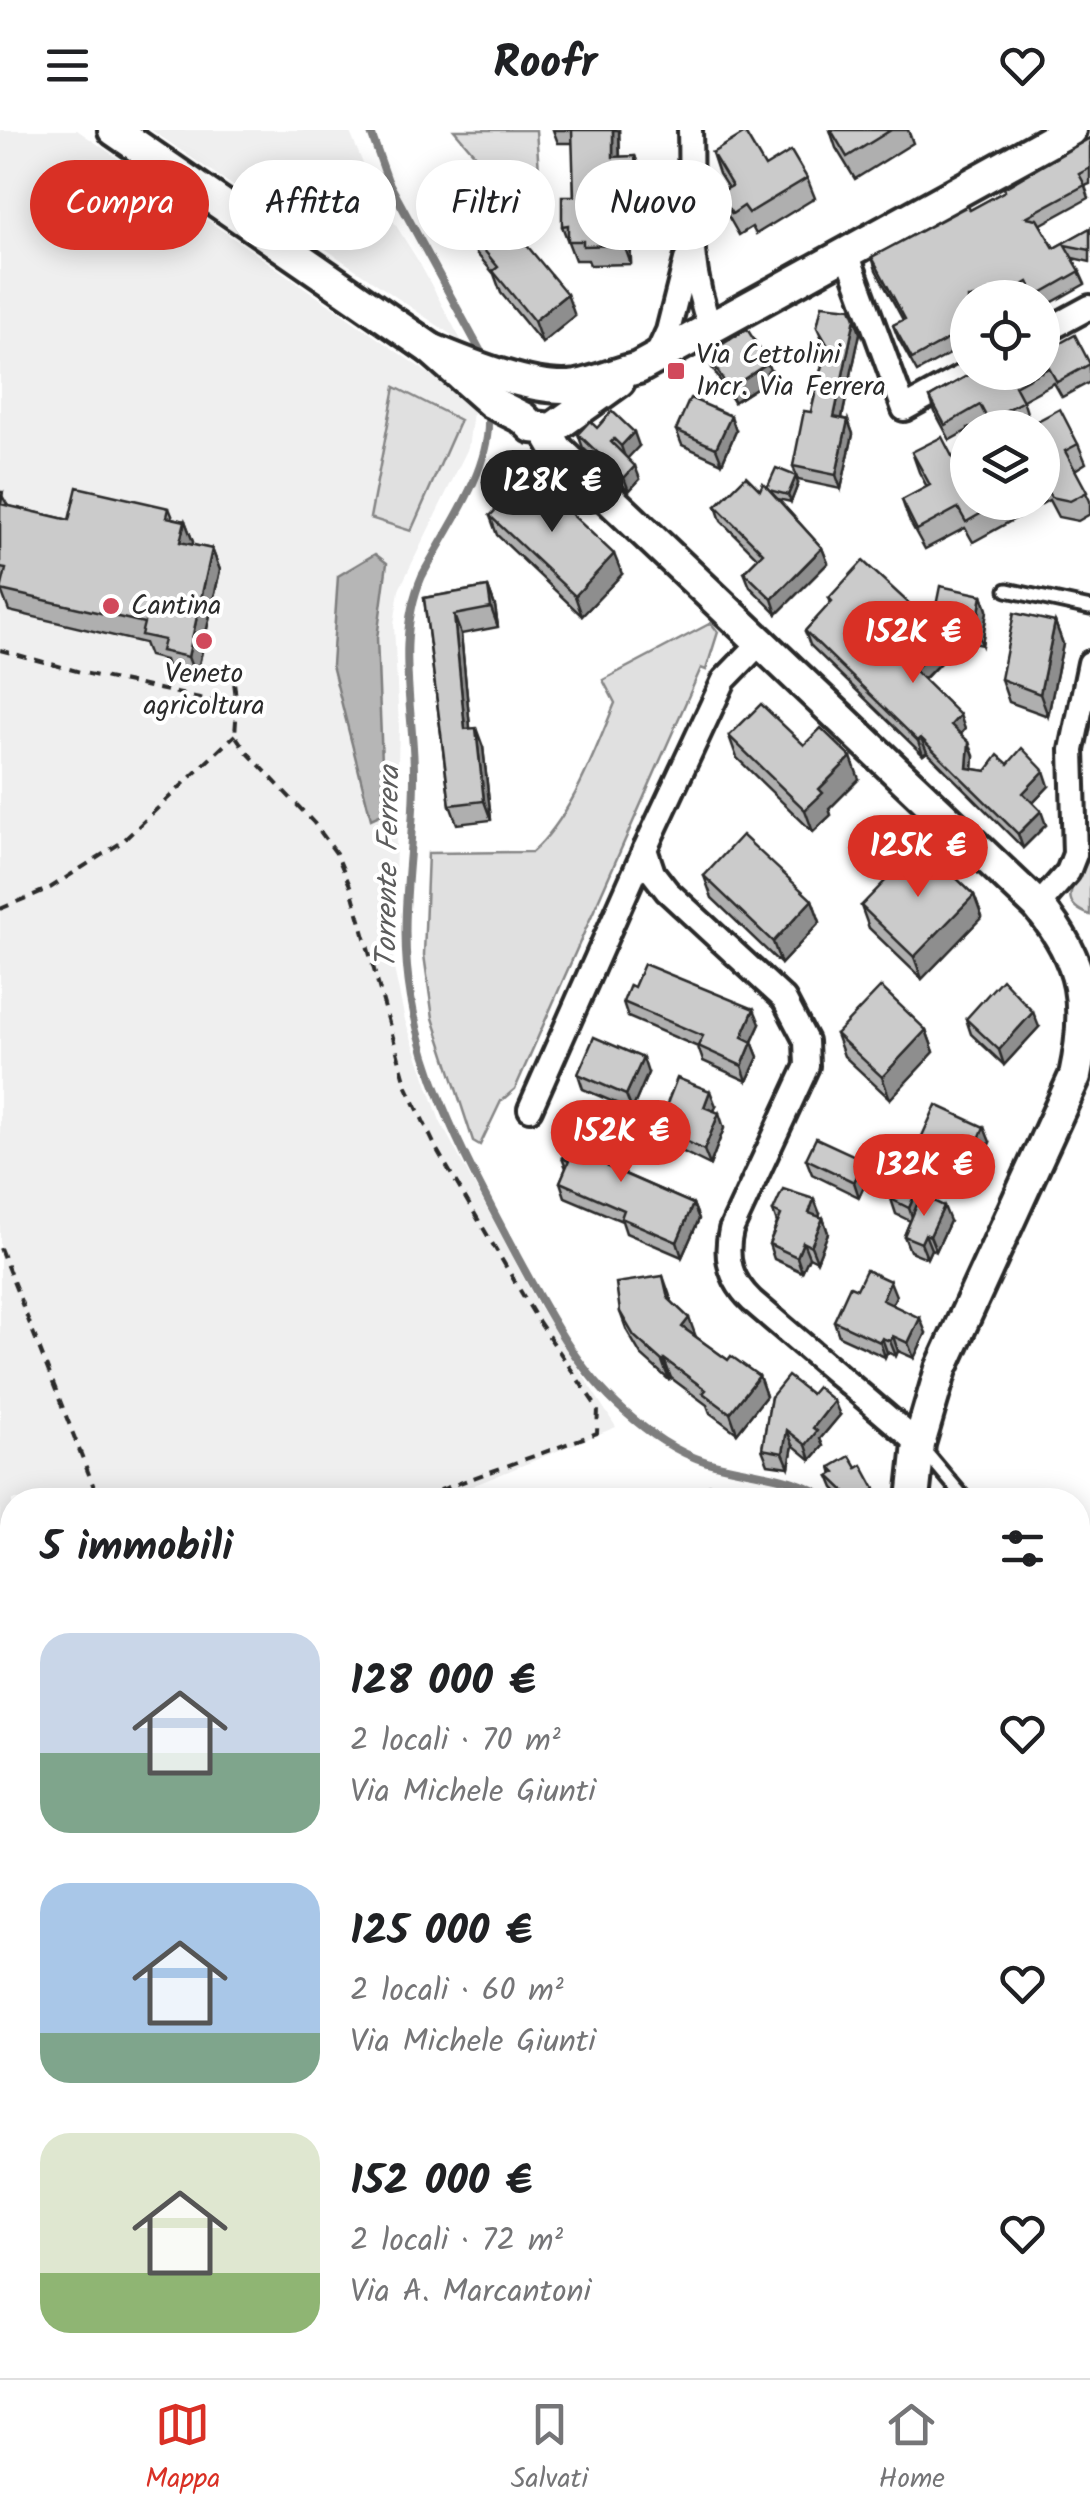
<!DOCTYPE html>
<html lang="it">
<head>
<meta charset="utf-8">
<style>
	body { margin:0; font-family:Kalam,sans-serif; background:#f2f2f2; color:#202124; height:100vh; display:flex; flex-direction:column; font-size:38px; white-space:nowrap }
	* { box-sizing:border-box; margin:0 }
	p { font-size:32px; color:#757577 }
	.icon { flex:none; width:55px; height:55px; fill:none; stroke:currentColor; stroke-width:2; stroke-linecap:round; stroke-linejoin:round }
	.map { position:relative; flex:1; overflow:hidden }
	.side { position:absolute; left:0px; top:1358px; width:1090px; height:892px; display:flex; flex-direction:column; background:#fff; border-radius:40px 40px 0 0; box-shadow:0 5px 25px #0003 }
	.side>* { flex:none }
	.top-card { position:absolute; left:30px; top:30px; width:1030px; height:90px; display:flex; gap:20px }
	.buttons { position:absolute; left:950px; top:150px; display:grid; gap:20px }
	.buttons a { display:grid; place-items:center; width:110px; height:110px; border-radius:50%; background:#fff; box-shadow:0 5px 25px #0003; font-size:50px }
	.price { position:absolute; translate:-50% -85px; padding:0 22px; border-radius:35px; background:#d93025; color:#fff; font-size:32px; line-height:65px; filter:drop-shadow(0 2px 5px #0008) }
	.price::after { content:''; position:absolute; left:50%; top:60px; width:30px; height:22px; margin-left:-15px; background:inherit; clip-path:polygon(0 0,100% 0,50% 100%) }
	.price.selected { background:#222; color:#fff }
	ul { padding:0; list-style:none }
	li { display:flex; align-items:center; gap:30px; height:250px; padding:0 40px }
	li span { display:grid; place-items:center; flex:none; width:280px; height:200px; border-radius:30px; color:#555 }
	li>.icon { margin-inline-start:auto }
	span .icon { width:120px; height:120px; fill:#fffc; stroke-width:1 }
	li b { font-size:42px }
	h2 { display:flex; justify-content:space-between; align-items:center; height:120px; padding:0 40px; font-size:42px }
	.chip { padding:0 35px; border-radius:45px; background:#fff; box-shadow:0 5px 25px #0003; font-size:35px; line-height:90px }
	.chip.selected { background:#d93025; color:#fff }
	header { display:flex; justify-content:space-between; align-items:center; height:130px; padding:0 40px; background:#fff; font-size:45px; font-weight:700 }
	.dock { display:flex; justify-content:space-around; align-items:center; height:140px; border-top:2px solid #e0e0e0; background:#fff; font-size:28px; color:#757577 }
	.dock a { display:grid; justify-items:center; gap:5px }
	.dock .selected { color:#d93025 }
	.map>svg:first-child { display:block }
</style>
</head>
<body>
<header><svg class="icon" aria-label="menu" viewBox="0 0 24 24"><path d="M4 6h16M4 12h16M4 18h16"/></svg>Roofr<svg class="icon" aria-label="heart" viewBox="0 0 24 24"><path d="M12 20l-8-8c-3-5 5-10 8-4 3-6 11-1 8 4z"/></svg></header>
<div class="map">
<svg width="1090" height="2248" viewBox="0 0 1090 2248">
	<rect width="100%" height="100%" fill="#fff"/>
	<filter id="ink" filterUnits="userSpaceOnUse"><feTurbulence type="fractalNoise" baseFrequency=".01" numOctaves="2"/><feDisplacementMap in="SourceGraphic" scale="20" xChannelSelector="R" yChannelSelector="G"/><feConvolveMatrix kernelMatrix="1 2 1 2 8 2 1 2 1" color-interpolation-filters="sRGB"/></filter>
	<g filter="url(#ink)">
		<g fill="#efefef">
			<polygon points="0,0 77,0 474,275 468,318 399,460 394,495 399,596 393,834 405,890 440,991 538,1175 616,1297 438,1370 12,1370 12,1624 0,1649"/>
			<polygon points="151,0 349,0 374,60 420,134 462,212"/>
			<polygon points="715,2238 847,2238 845,2248 714,2248"/>
		</g>
		<g fill="#e0e0e0" stroke="#868686" stroke-width="2.5">
			<polygon points="454,0 536,0 542,82 523,81"/>
			<polygon points="395,257 460,290 411,401 370,388"/>
			<path d="M711,493L718,502L706,540L701,538L515,959L501,971L480,1015L473,1011L433,888L424,825L428,723L532,722C571,688 595,621 615,573L603,550Z"/>
			<path d="M1090,726V785C1052,771 1079,751 1090,726Z"/>
			<polygon points="1078,1539 1090,1556 1090,1650 1078,1640"/>
			<rect x="455" y="2238" width="230" height="10"/>
		</g>
		<polygon fill="#b6b6b6" stroke="#7e7e7e" stroke-width="2.5" points="375,424 387,433 377,508 384,683 371,689 332,535 338,446"/>
		<g fill="none" stroke-linecap="round" stroke-linejoin="round">
			<g stroke="#7e7e7e" stroke-width="8">
				<polyline points="370,0 388,51 481,222"/>
				<path d="M488,289C490,342 447,399 422,446C395,508 413,575 414,640C415,706 401,772 407,837C416,942 469,1035 517,1126C547,1181 576,1239 624,1281C649,1303 675,1322 707,1332C747,1344 795,1344 830,1370"/>
				<polyline points="696,2248 699,2238"/>
			</g>
			<g stroke="#2b2b2b" stroke-width="19">
				<g id="lane">
					<polyline points="1007,460 1090,478"/>
					<polyline points="924,1320 966,1370"/>
					<polyline points="1078,1507 1090,1516"/>
				</g>
			</g>
			<g stroke="#2b2b2b" stroke-width="30">
				<g id="street">
					<path d="M690,0C692,67 685,135 711,198"/>
					<polyline points="847,123 904,279 971,242"/>
					<polyline points="1042,203 1090,177"/>
					<polyline points="655,229 668,201 686,130"/>
					<path d="M645,719L653,743L667,761L784,869L806,911L807,936L731,1100C724,1129 731,1151 752,1171L919,1314"/>
					<polyline points="1038,776 1068,742 1075,724 1072,620 1090,533"/>
					<polyline points="530,979 645,719 724,550 759,514"/>
				</g>
			</g>
			<g stroke="#2b2b2b" stroke-width="38">
				<g id="secondary">
					<polyline points="114,0 431,219 491,272 523,288 532,297 552,299 619,251"/>
					<path d="M431,219C467,234 537,263 577,256C597,252 618,243 638,238L1070,0"/>
					<path d="M546,300L557,319L1038,776C1085,832 1090,876 1075,946L941,1239L919,1314L913,1370"/>
					<polyline points="857,2248 860,2238"/>
				</g>
			</g>
			<g stroke="#2b2b2b" stroke-width="4" stroke-dasharray="10 8" stroke-linecap="butt">
				<polyline points="0,520 84,543 237,576"/>
				<polyline points="232,536 237,576 235,605 246,621 314,693 336,723 351,758 407,957 437,1020 537,1189 598,1279 597,1303 413,1370"/>
				<polyline points="0,779 50,758 122,712 235,605"/>
				<polyline points="0,1118 99,1370"/>
				<polyline points="0,1526 12,1521"/>
				<polyline points="674,2238 675,2248"/>
			</g>
			<use href="#lane" stroke="#fff" stroke-width="11"/>
			<use href="#street" stroke="#fff" stroke-width="22"/>
			<use href="#secondary" stroke="#fff" stroke-width="30"/>
		</g>
		<g fill="#afafaf" stroke="#2b2b2b" stroke-width="2.5">
			<polygon points="553,0 619,0 620,27 635,26 648,60 649,89 637,89 637,97 630,97 631,134 590,135 588,130 575,130 562,96 574,66 573,13 558,13"/>
			<polygon points="830,0 908,0 913,13 855,49 836,18"/>
			<polygon points="1090,8 1090,54 1085,56 1089,68 1040,95 1054,118 1090,98 1090,132 1073,128 1085,154 1042,178 1042,168 1034,168 1033,165 1028,168 968,168 968,214 917,242 898,208 893,195 903,190 876,140 872,127 970,80 1005,61"/>
			<polygon points="712,23 807,48 815,68 756,104 752,97 739,105 727,84 719,63 728,58 719,44"/>
			<polygon points="453,83 575,186 542,213 501,163 494,144 461,105"/>
			<polygon points="817,197 860,203 842,288 848,290 853,304 841,359 798,350 793,336 811,282 826,218"/>
			<polygon points="1042,218 1044,222 1090,232 1090,252 1062,267 1054,253 1023,270 1028,286 1007,298 990,298 986,290 973,298 968,298 968,300 950,310 935,282 930,267 974,242 1042,242"/>
			<polygon points="707,224 770,240 767,242 770,249 734,272 712,238"/>
			<polygon points="597,298 639,316 627,328 640,349 629,361 583,318 578,304"/>
			<polygon points="1042,298 1078,314 1086,333 1075,340 1090,371 1090,384 1078,391 1058,387 1049,370 973,412 965,398 925,419 909,390 902,370 927,357 919,342 912,322 968,372 1042,372"/>
			<polygon points="676,300 736,301 722,333 682,315"/>
			<polygon points="798,354 791,372 778,369 822,418 828,433 777,484 750,457 744,442 758,428 721,391 716,376 767,358"/>
			<polygon points="0,362 8,376 69,390 169,378 173,388 185,391 193,412 192,415 212,419 220,440 196,548 169,542 165,530 149,526 144,513 9,481 1,460 2,457 0,457"/>
			<polygon points="490,386 622,444 582,486 497,405"/>
			<polygon points="488,457 495,476 498,497 461,504 470,598 483,617 491,690 457,694 450,675 424,468"/>
			<polygon points="982,465 987,480 982,515 938,506 933,491"/>
			<polygon points="829,468 927,490 932,504 920,502 941,532 924,550 965,599 961,604 974,626 973,639 986,641 1008,634 1049,656 1033,673 1046,695 1023,718 927,622 923,625 810,515 805,501 831,473"/>
			<polygon points="1055,492 1063,514 1048,586 1009,572 1001,549"/>
			<polygon points="729,606 804,615 859,649 829,679 831,685 813,702 737,628"/>
			<polygon points="704,746 812,770 820,792 781,834 712,768"/>
			<polygon points="974,765 982,787 922,849 869,798 861,776"/>
			<polygon points="623,872 760,894 752,912 758,927 747,951 703,931 698,917 628,887"/>
			<polygon points="966,889 1039,897 1004,935 971,904"/>
			<polygon points="926,900 934,922 890,969 844,926 836,904"/>
			<polygon points="648,943 632,980 583,959 578,944"/>
			<polygon points="716,976 714,981 724,998 710,1035 663,1012 658,997"/>
			<polygon points="990,1012 975,1045 956,1036 953,1043 924,1030 918,1015"/>
			<polygon points="624,1026 618,1041 693,1074 699,1089 682,1127 626,1103 622,1091 565,1067 560,1052 566,1038 562,1028"/>
			<polygon points="806,1029 864,1030 869,1045 859,1067 812,1044"/>
			<polygon points="923,1067 950,1091 936,1121 931,1119 927,1128 910,1121 904,1106 910,1091 896,1084 891,1069"/>
			<polygon points="773,1081 820,1084 819,1087 823,1088 828,1103 817,1131 809,1127 802,1142 774,1129 769,1114 777,1093"/>
			<polygon points="663,1146 672,1172 696,1207 728,1230 759,1246 766,1266 737,1303 710,1283 707,1275 671,1248 669,1250 641,1225 627,1201 620,1182"/>
			<polygon points="857,1159 896,1166 892,1175 926,1203 914,1228 898,1221 896,1226 887,1222 885,1227 839,1206 834,1191"/>
			<polygon points="771,1267 840,1285 820,1309 823,1316 811,1330 793,1315 789,1337 768,1334 762,1319"/>
			<polygon points="831,1337 857,1338 875,1359 879,1370 846,1370 834,1358 829,1346 833,1344"/>
			<polygon points="789,2238 837,2238 837,2248 793,2247"/>
		</g>
		<g fill="#8e8e8e" stroke="#2b2b2b" stroke-width="2.5">
			<polygon points="613,0 619,0 620,46 613,27"/>
			<polygon points="635,26 648,60 649,89 642,70 636,41"/>
			<polygon points="630,70 637,89 637,97 630,78"/>
			<polygon points="623,78 630,97 631,134 624,115"/>
			<polygon points="567,164 575,186 542,213 534,191"/>
			<polygon points="855,188 860,203 839,301 834,287"/>
			<polygon points="765,227 770,240 767,242 770,249 734,272 729,259"/>
			<polygon points="731,286 736,301 722,333 716,318"/>
			<polygon points="848,290 853,304 841,359 836,345"/>
			<polygon points="634,302 639,316 626,330 621,316"/>
			<polygon points="635,336 640,349 629,361 624,348"/>
			<polygon points="796,346 798,354 791,372 788,365"/>
			<polygon points="185,391 193,412 188,433 180,412"/>
			<polygon points="822,418 828,433 777,484 772,469"/>
			<polygon points="212,419 220,440 196,548 188,527"/>
			<polygon points="614,424 622,444 582,486 575,466"/>
			<polygon points="488,457 495,476 498,497 491,478"/>
			<polygon points="982,465 987,480 982,515 976,500"/>
			<polygon points="454,485 461,504 472,618 465,599"/>
			<polygon points="1055,492 1063,514 1048,586 1040,564"/>
			<polygon points="936,518 941,532 919,554 914,540"/>
			<polygon points="960,585 965,599 956,609 951,595"/>
			<polygon points="476,598 483,617 491,690 484,671"/>
			<polygon points="921,608 927,622 923,625 918,611"/>
			<polygon points="969,612 974,626 972,652 967,638"/>
			<polygon points="851,627 859,649 829,679 831,685 813,702 805,680 819,659"/>
			<polygon points="1044,641 1049,656 1028,678 1023,663"/>
			<polygon points="1041,681 1046,695 1023,718 1018,704"/>
			<polygon points="974,765 982,787 922,849 914,827"/>
			<polygon points="812,770 820,792 781,834 773,812"/>
			<polygon points="754,879 760,894 747,922 742,907"/>
			<polygon points="1033,882 1039,897 1004,935 999,920"/>
			<polygon points="926,900 934,922 890,969 882,947"/>
			<polygon points="752,912 758,927 747,951 742,936"/>
			<polygon points="643,928 648,943 632,980 626,965"/>
			<polygon points="710,961 716,976 709,992 704,977"/>
			<polygon points="719,983 724,998 710,1035 704,1020"/>
			<polygon points="984,997 990,1012 975,1045 970,1030"/>
			<polygon points="619,1011 624,1026 613,1052 608,1037"/>
			<polygon points="950,1021 956,1036 953,1043 947,1028"/>
			<polygon points="864,1030 869,1045 859,1067 854,1052"/>
			<polygon points="919,1055 924,1070 914,1093 909,1078"/>
			<polygon points="814,1069 820,1084 814,1098 809,1083"/>
			<polygon points="693,1074 699,1089 682,1127 677,1112"/>
			<polygon points="944,1076 950,1091 936,1121 930,1106"/>
			<polygon points="823,1088 828,1103 817,1131 811,1116"/>
			<polygon points="925,1104 931,1119 927,1128 921,1113"/>
			<polygon points="803,1112 809,1127 802,1142 797,1127"/>
			<polygon points="890,1151 896,1166 887,1185 882,1170"/>
			<polygon points="689,1188 696,1207 682,1197"/>
			<polygon points="920,1188 926,1203 914,1228 908,1213"/>
			<polygon points="893,1206 898,1221 896,1226 890,1211"/>
			<polygon points="882,1208 887,1222 885,1227 880,1212"/>
			<polygon points="664,1229 671,1248 669,1250 662,1231"/>
			<polygon points="759,1246 766,1266 737,1303 730,1283"/>
			<polygon points="834,1271 840,1285 820,1309 823,1316 811,1330 806,1315 813,1298"/>
			<polygon points="787,1300 793,1315 789,1337 783,1323"/>
		</g>
		<g fill="#cbcbcb" stroke="#2b2b2b" stroke-width="2.5">
			<polygon points="572,0 613,0 613,27 635,26 636,41 641,42 642,70 630,70 630,78 623,78 624,115 583,116 583,111 568,111 568,95 562,96 562,66 574,66"/>
			<polygon points="831,0 891,0 847,27"/>
			<polygon points="745,3 765,37 791,21 807,48 749,83 744,76 732,84 719,63 732,56 712,23"/>
			<polygon points="1090,8 1090,38 1079,44 1085,55 1026,87 1037,89 1054,118 1090,98 1090,120 1065,115 1080,141 1036,166 1028,152 1001,168 968,168 968,198 912,229 893,195 905,189 872,127 968,76 970,80 1005,61 1004,58"/>
			<polygon points="481,60 567,164 534,191 493,141 498,137 453,83"/>
			<polygon points="822,175 851,178 855,188 834,287 848,290 836,345 793,336 804,281 811,282 827,214 817,197"/>
			<polygon points="747,199 765,227 761,229 765,235 729,259 707,224"/>
			<polygon points="1075,205 1090,234 1057,252 1049,238 1042,241 1042,218 1044,222"/>
			<polygon points="974,242 1040,242 1015,256 1023,271 988,290 980,275 945,295 930,267"/>
			<polygon points="690,268 731,286 716,318 676,300"/>
			<polygon points="1060,279 1078,314 1065,321 1087,362 1070,371 1051,367 1042,351 1042,298 1032,298 1030,295"/>
			<polygon points="612,281 634,302 621,316 614,309 611,312 635,336 624,348 578,304 590,291 597,298"/>
			<polygon points="942,307 966,353 968,352 968,372 1001,372 966,392 958,378 917,400 902,370 930,355 912,322"/>
			<polygon points="776,338 796,346 788,365 769,360 767,358"/>
			<polygon points="529,344 614,424 575,466 490,386"/>
			<polygon points="746,346 760,360 763,353 822,418 772,469 744,442 763,423 716,376"/>
			<polygon points="77,357 169,378 167,387 185,391 180,412 212,419 188,527 161,521 164,510 141,505 144,493 1,460 6,439 0,438 0,362 3,362 1,374 69,390"/>
			<polygon points="863,431 927,490 902,485 936,518 914,540 960,585 951,595 969,612 967,638 986,641 998,625 1008,634 1022,618 1044,641 1023,663 1041,681 1018,704 921,608 918,611 805,501 832,471 829,468"/>
			<polygon points="940,456 982,465 976,500 933,491"/>
			<polygon points="488,457 491,478 454,485 465,599 476,598 484,671 450,675 424,468"/>
			<polygon points="1014,483 1055,492 1040,564 1001,549"/>
			<polygon points="761,574 804,615 821,598 851,627 819,659 823,663 805,680 729,606"/>
			<polygon points="742,705 812,770 773,812 704,746"/>
			<polygon points="921,714 974,765 914,827 861,776"/>
			<polygon points="644,834 754,879 742,907 752,912 742,936 698,916 703,906 623,872 630,855 634,857"/>
			<polygon points="1002,849 1033,882 999,920 966,889"/>
			<polygon points="881,857 926,900 882,947 836,904"/>
			<polygon points="594,907 643,928 626,965 578,944"/>
			<polygon points="677,948 710,961 704,977 719,983 704,1020 658,997"/>
			<polygon points="936,975 984,997 970,1030 950,1021 947,1028 918,1015"/>
			<polygon points="578,993 619,1011 608,1037 693,1074 677,1112 621,1088 624,1080 560,1052 569,1031 562,1028"/>
			<polygon points="816,1008 864,1030 854,1052 806,1029"/>
			<polygon points="901,1047 919,1055 909,1078 891,1069"/>
			<polygon points="783,1059 814,1069 809,1083 823,1088 811,1116 803,1112 797,1127 769,1114 781,1085 773,1081"/>
			<polygon points="921,1065 944,1076 930,1106 925,1104 921,1113 904,1106"/>
			<polygon points="866,1140 890,1151 882,1170 920,1188 908,1213 893,1206 890,1211 882,1208 880,1212 834,1191 850,1156 857,1159"/>
			<polygon points="663,1146 668,1168 689,1188 682,1197 728,1230 731,1226 759,1246 730,1283 703,1263 706,1260 664,1229 662,1231 634,1206 620,1182 616,1153"/>
			<polygon points="788,1246 811,1264 817,1257 834,1271 813,1298 817,1301 806,1315 787,1300 783,1323 762,1319 771,1267"/>
			<polygon points="850,1326 857,1338 862,1335 875,1359 871,1362 874,1370 871,1370 865,1365 854,1370 829,1346 836,1342 831,1337"/>
			<polygon points="709,1355 720,1366 723,1363 730,1370 694,1370"/>
		</g>
	</g>
	<g fill="#d1495b" stroke="#fff" stroke-width="4">
		<rect x="666" y="231" width="20" height="20" rx="5"/>
		<circle cx="111" cy="476" r="10"/>
		<circle cx="204" cy="511" r="10"/>
	</g>
	<g text-anchor="middle" dominant-baseline="central" stroke-width="8" stroke-linejoin="round" paint-order="stroke">
		<g font-size="28" fill="#2b2b2b" stroke="#fff" text-anchor="start">
			<text x="696" y="225">Via Cettolini<tspan x="696" dy="32">Incr. Via Ferrera</tspan></text>
			<text x="131" y="476">Cantina</text>
			<text x="204" y="544" text-anchor="middle">Veneto<tspan x="204" dy="32">agricoltura</tspan></text>
		</g>
		<g font-size="30" font-style="italic" fill="#5c5c5c" stroke="#fff">
			<text transform="translate(389 737) rotate(-89)">Torrente Ferrera</text>
		</g>
	</g>
</svg>
<div class="buttons">
<a><svg class="icon" aria-label="locate" viewBox="0 0 24 24"><circle cx="12" cy="12" r="6"/><path d="M12 2v4M12 18v4M2 12h4M18 12h4"/></svg></a>
<a><svg class="icon" aria-label="layers" viewBox="0 0 24 24"><path d="M12 4l9 5-9 5-9-5zM3 14l9 5 9-5"/></svg></a>
</div>
<b class="price selected" style="left:552px;top:405px">128K €</b>
<b class="price" style="left:913px;top:556px">152K €</b>
<b class="price" style="left:918px;top:770px">125K €</b>
<b class="price" style="left:621px;top:1055px">152K €</b>
<b class="price" style="left:924px;top:1089px">132K €</b>
<div class="top-card">
<a class="chip selected">Compra</a>
<a class="chip">Affitta</a>
<a class="chip">Filtri</a>
<a class="chip">Nuovo</a>
</div>
<section class="side">
<h2>5 immobili<svg class="icon" aria-label="filters" viewBox="0 0 24 24"><path d="M4 7h16M4 17h16"/><circle cx="9" cy="7" r="2"/><circle cx="15" cy="17" r="2"/></svg></h2>
<ul>
<li><span style="background:linear-gradient(#c9d6e8 60%,#7fa58c 0)"><svg class="icon" aria-label="home" viewBox="0 0 24 24"><path d="M3 11l9-7 9 7M6 9v11h12V9"/></svg></span><div><b>128 000 €</b><p>2 locali · 70 m²</p><p>Via Michele Giunti</p></div><svg class="icon" aria-label="heart" viewBox="0 0 24 24"><path d="M12 20l-8-8c-3-5 5-10 8-4 3-6 11-1 8 4z"/></svg></li>
<li><span style="background:linear-gradient(#a9c7e8 75%,#7fa58c 0)"><svg class="icon" aria-label="home" viewBox="0 0 24 24"><path d="M3 11l9-7 9 7M6 9v11h12V9"/></svg></span><div><b>125 000 €</b><p>2 locali · 60 m²</p><p>Via Michele Giunti</p></div><svg class="icon" aria-label="heart" viewBox="0 0 24 24"><path d="M12 20l-8-8c-3-5 5-10 8-4 3-6 11-1 8 4z"/></svg></li>
<li><span style="background:linear-gradient(#dfe7d0 70%,#8fb573 0)"><svg class="icon" aria-label="home" viewBox="0 0 24 24"><path d="M3 11l9-7 9 7M6 9v11h12V9"/></svg></span><div><b>152 000 €</b><p>2 locali · 72 m²</p><p>Via A. Marcantoni</p></div><svg class="icon" aria-label="heart" viewBox="0 0 24 24"><path d="M12 20l-8-8c-3-5 5-10 8-4 3-6 11-1 8 4z"/></svg></li>
</ul>
</section>
</div>
<nav class="dock">
<a class="selected"><svg class="icon" aria-label="map" viewBox="0 0 24 24"><path d="M3 6l6-2 6 2 6-2v14l-6 2-6-2-6 2zM9 4v14M15 6v14"/></svg>Mappa</a>
<a><svg class="icon" aria-label="saved" viewBox="0 0 24 24"><path d="M7 4h10v16l-5-4-5 4z"/></svg>Salvati</a>
<a><svg class="icon" aria-label="home" viewBox="0 0 24 24"><path d="M3 11l9-7 9 7M6 9v11h12V9"/></svg>Home</a>
</nav>
</body>
</html>
